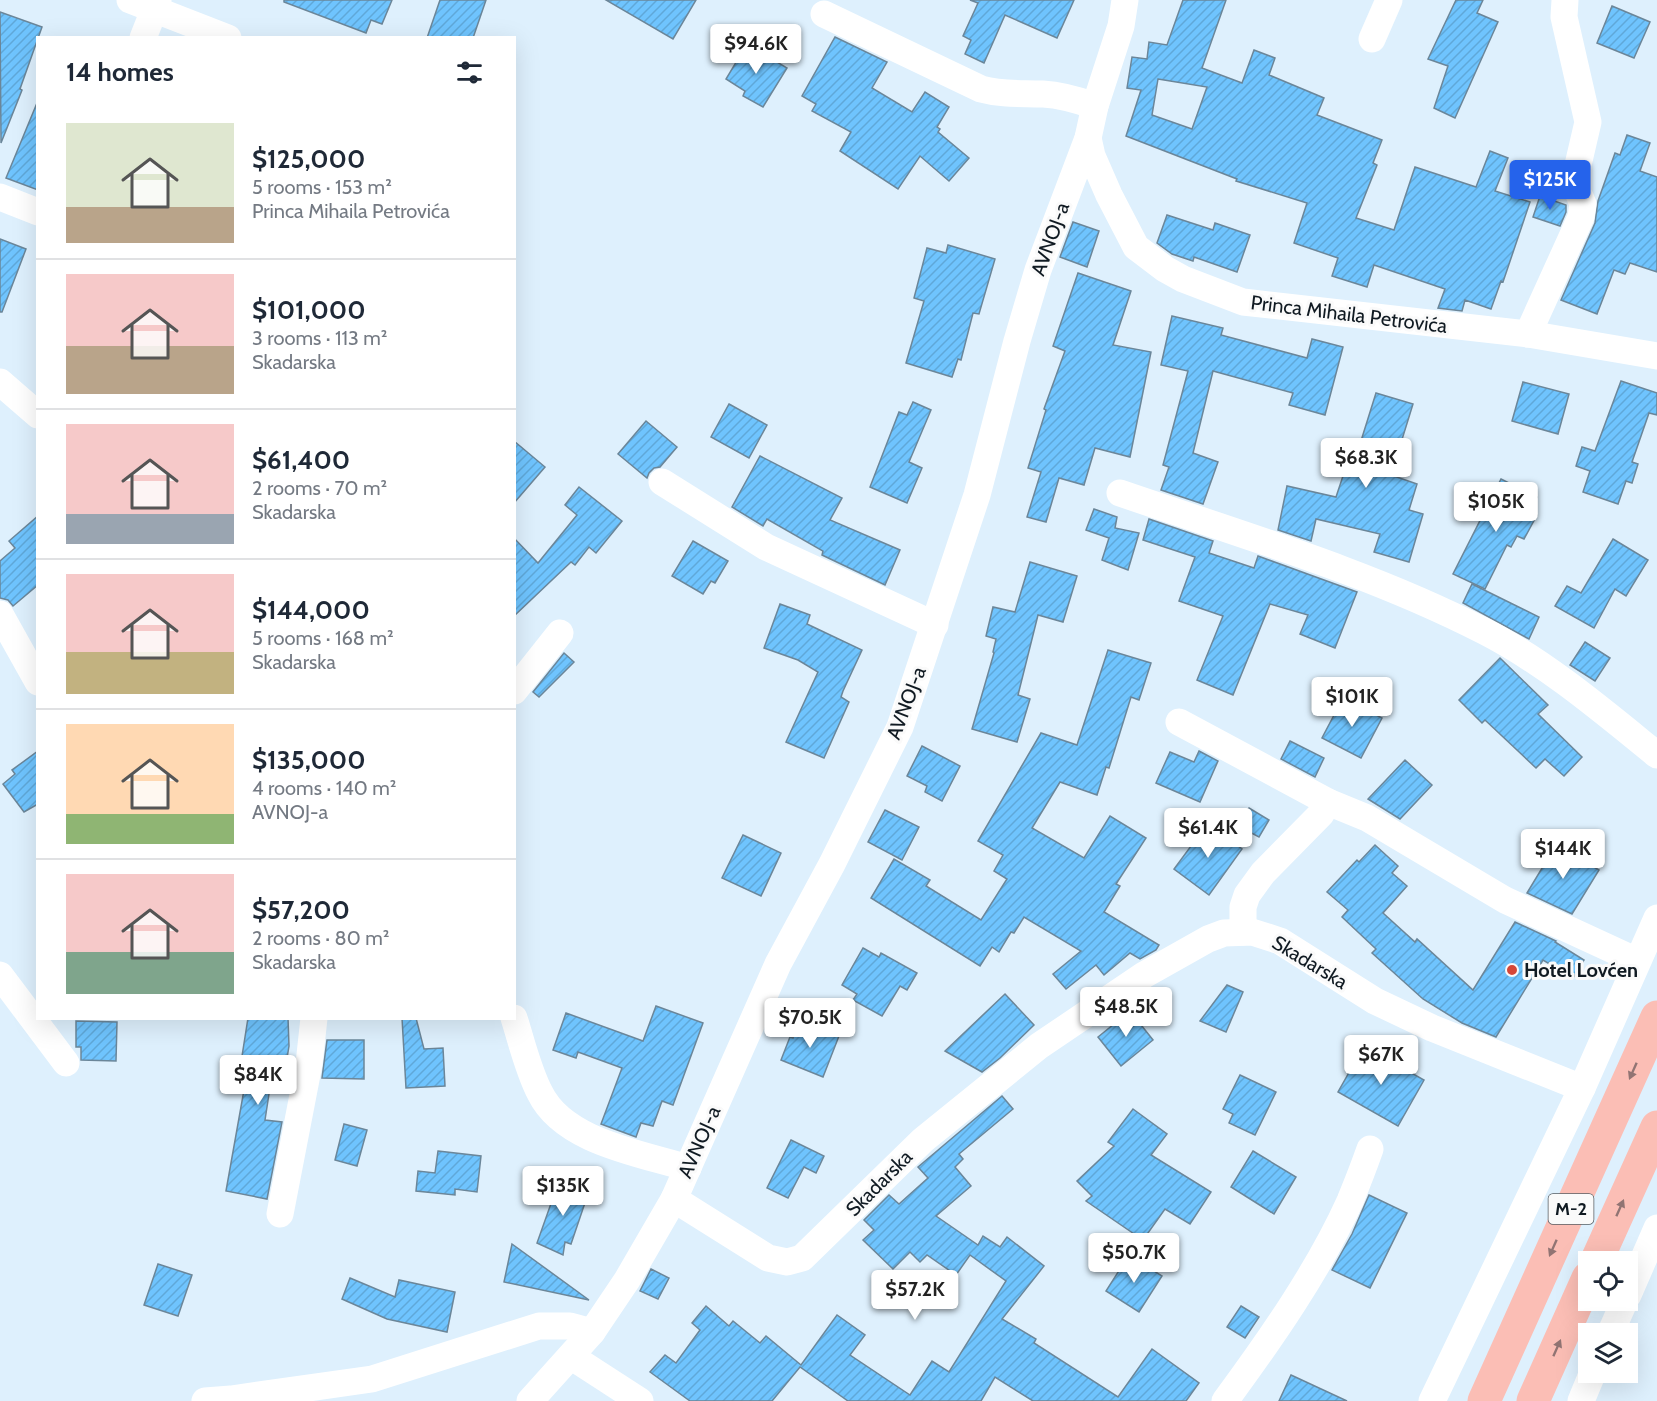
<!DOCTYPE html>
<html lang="en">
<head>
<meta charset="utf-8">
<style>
	body { margin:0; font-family:Cabin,sans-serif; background:#f6f6f7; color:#1f2937; height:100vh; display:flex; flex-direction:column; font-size:22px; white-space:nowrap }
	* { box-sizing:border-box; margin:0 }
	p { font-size:20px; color:#747a83 }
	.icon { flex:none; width:33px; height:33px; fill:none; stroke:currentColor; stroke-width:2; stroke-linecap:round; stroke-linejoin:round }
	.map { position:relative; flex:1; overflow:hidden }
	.details { position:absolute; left:36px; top:36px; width:480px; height:984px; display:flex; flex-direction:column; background:#fff; border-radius:0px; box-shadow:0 6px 24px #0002 }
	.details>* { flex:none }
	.controls { position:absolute; left:1578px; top:1251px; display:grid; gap:12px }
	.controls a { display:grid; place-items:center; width:60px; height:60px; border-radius:0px; background:#fff; box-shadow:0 6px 24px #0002; font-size:30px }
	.price { position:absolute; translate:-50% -51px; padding:0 14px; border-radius:6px; background:#fff; color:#222; font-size:20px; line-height:39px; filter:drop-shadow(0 2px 3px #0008) }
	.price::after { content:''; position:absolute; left:50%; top:36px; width:18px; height:14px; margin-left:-9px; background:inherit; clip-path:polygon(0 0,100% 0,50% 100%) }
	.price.on { background:#2563eb; color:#fff }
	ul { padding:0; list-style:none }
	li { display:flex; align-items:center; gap:18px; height:150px; padding:0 30px }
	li+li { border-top:2px solid #e0e1e3 }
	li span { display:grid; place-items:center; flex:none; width:168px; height:120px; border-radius:0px; color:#555 }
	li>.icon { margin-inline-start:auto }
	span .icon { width:72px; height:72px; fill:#fffc; stroke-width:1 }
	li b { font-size:26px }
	h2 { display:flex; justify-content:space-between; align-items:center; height:72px; padding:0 30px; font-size:26px }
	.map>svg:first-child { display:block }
</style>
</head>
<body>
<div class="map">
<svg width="1657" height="1401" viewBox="0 0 1657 1401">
	<defs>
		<pattern id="building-hatch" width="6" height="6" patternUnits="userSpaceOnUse" patternTransform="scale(1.5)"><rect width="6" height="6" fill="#6fc4fe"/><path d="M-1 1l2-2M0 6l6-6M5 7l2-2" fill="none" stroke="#5fa8d9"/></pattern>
	</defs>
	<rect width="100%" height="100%" fill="#def0fd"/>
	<g fill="url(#building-hatch)" stroke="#6b8699" stroke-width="1.5" fill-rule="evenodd">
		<polygon points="284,0 392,0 382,24 371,20 366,33 284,2"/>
		<polygon points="440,0 486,0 473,38 427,38"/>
		<polygon points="606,0 696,0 673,39"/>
		<polygon points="970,0 1074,0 1057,38 1005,15 984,63 965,54 971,40 963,36 978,3"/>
		<path d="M1183,0H1226L1202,68L1242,83L1254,50L1275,58L1269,75L1324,98L1317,115L1382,140L1373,163L1377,165L1356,218L1394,230L1415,167L1476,187L1490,151L1508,158L1495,191L1530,202L1503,282L1501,281L1491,309L1465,300L1462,311L1438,308L1445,289L1374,265L1367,287L1332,276L1338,258L1294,243L1307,203L1236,181L1237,179L1126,136L1141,90L1127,88L1132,57L1147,59L1149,42L1167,45ZM1158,79L1207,87L1192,129L1152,115Z"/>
		<polygon points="1456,0 1483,0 1477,13 1498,22 1455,118 1434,108 1448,66 1428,59"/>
		<polygon points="1612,6 1650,22 1634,58 1597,43"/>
		<polygon points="0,12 42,27 20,89 22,90 1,143"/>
		<polygon points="835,37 887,62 872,88 912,112 925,92 949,107 937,127 940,129 938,132 969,158 949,181 920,156 898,189 840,151 851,132 812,111 816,104 802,96"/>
		<polygon points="747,44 787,68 763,107 743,96 745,91 726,79"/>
		<polygon points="37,103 38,103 38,190 6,178"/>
		<polygon points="1627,135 1650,143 1640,171 1657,177 1657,272 1630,263 1625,274 1614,270 1597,314 1561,300 1595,223 1598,201 1615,153 1620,155"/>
		<polygon points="1540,196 1566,205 1566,212 1560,226 1533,217"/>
		<polygon points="1167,215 1213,230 1215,223 1250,235 1237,272 1194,257 1193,261 1172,254 1157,243"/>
		<polygon points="1073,222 1099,231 1087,267 1060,257"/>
		<polygon points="0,239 26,249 2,312 0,312"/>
		<polygon points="948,245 995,259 979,314 973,313 961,360 958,359 952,377 906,363 924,301 914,298 927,248 946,253"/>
		<polygon points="1078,273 1131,291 1113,345 1151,352 1130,457 1095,448 1084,485 1059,478 1046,522 1027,517 1041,472 1028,468 1046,410 1044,409 1065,351 1053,346"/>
		<polygon points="1172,316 1223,328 1221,335 1307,358 1312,339 1343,347 1325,415 1289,405 1293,393 1213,371 1193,453 1218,462 1203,504 1161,490 1169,467 1163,465 1188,371 1161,365"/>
		<polygon points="1621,381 1657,393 1657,415 1649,413 1632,462 1638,464 1632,483 1626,481 1618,504 1583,492 1590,471 1576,466 1582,447 1595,451"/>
		<polygon points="1523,382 1569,394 1558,434 1512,421"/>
		<polygon points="1376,393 1413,404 1391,475 1417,484 1409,510 1423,514 1409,562 1374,552 1380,534 1316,519 1311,541 1278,530 1287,486 1336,497 1349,458 1355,460"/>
		<polygon points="913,402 931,410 909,462 922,468 907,503 870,487 899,412 907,415"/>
		<polygon points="729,404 767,425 749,458 711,437"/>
		<polygon points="646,421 677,447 660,467 654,468 649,473 647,478 618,454"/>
		<polygon points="514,441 545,467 514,503"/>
		<polygon points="760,456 842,498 830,520 900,550 885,585 822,555 823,551 767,519 763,526 732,507"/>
		<polygon points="1501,479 1537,497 1530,511 1537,515 1524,539 1517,536 1511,547 1507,545 1485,589 1453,574"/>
		<polygon points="579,487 622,521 596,553 589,547 575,565 571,562 514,616 514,538 538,563 577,515 565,505"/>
		<polygon points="1094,509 1117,517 1115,528 1139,533 1128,570 1102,560 1109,538 1086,530"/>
		<polygon points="38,516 38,585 13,606 8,600 0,598 0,561 15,548 9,541"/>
		<polygon points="1149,519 1213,541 1209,553 1254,568 1258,556 1357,592 1335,648 1300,634 1308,615 1270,604 1233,695 1197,680 1223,616 1179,601 1195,557 1143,540"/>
		<polygon points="1613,539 1648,560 1626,596 1615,589 1594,628 1555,606 1567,586 1581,593"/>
		<polygon points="693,541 728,561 715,583 711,581 703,594 672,576"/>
		<polygon points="1030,562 1077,576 1063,622 1038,615 1018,695 1030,699 1017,742 972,729 994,653 993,652 996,639 986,636 993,607 1015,612"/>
		<polygon points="1472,584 1539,617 1529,639 1463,603"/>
		<polygon points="780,604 810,615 807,624 862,650 843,691 841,697 849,702 824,758 786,742 818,672 798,660 764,648"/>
		<polygon points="1585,642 1610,658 1595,681 1570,665"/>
		<polygon points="1108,650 1151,663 1139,700 1131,697 1109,768 1106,767 1097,795 1060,782 1032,828 1084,858 1110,816 1146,838 1116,884 1120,886 1104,912 1159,945 1156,950 1140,959 1130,953 1104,975 1096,965 1066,989 1053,974 1081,951 1024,917 1014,933 1011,932 999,952 992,947 980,966 871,898 894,859 930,880 926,886 981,920 1007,879 994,871 1003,855 978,841 1041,733 1077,745"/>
		<polygon points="564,653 574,662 539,697 533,692"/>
		<polygon points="1500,658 1548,705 1538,714 1582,757 1564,776 1545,759 1536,768 1485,720 1482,723 1459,700"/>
		<polygon points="1343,698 1382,718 1361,758 1322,738"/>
		<polygon points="1290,741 1324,758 1315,777 1281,759"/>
		<polygon points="922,746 960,766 942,801 925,792 927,786 907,776"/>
		<polygon points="38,751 38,804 24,812 3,784 15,774 12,770"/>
		<polygon points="1199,751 1218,761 1200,802 1156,783 1170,752 1194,762"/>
		<polygon points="1405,760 1432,785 1400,819 1368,799"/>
		<polygon points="1249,808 1269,820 1259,837 1238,826"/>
		<polygon points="885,810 919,827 902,860 868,842"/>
		<polygon points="1208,823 1242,849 1209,895 1174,869"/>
		<polygon points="743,835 781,853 761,896 722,878"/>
		<polygon points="1375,845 1398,866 1392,873 1407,886 1383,913 1415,942 1417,939 1473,990 1515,922 1556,941 1555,942 1584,960 1573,978 1543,960 1496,1037 1462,1023 1423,999 1372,953 1376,949 1342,917 1348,910 1327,892 1357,860 1359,862"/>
		<polygon points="1556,845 1599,870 1572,914 1527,893"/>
		<polygon points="863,948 879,957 881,953 917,973 907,990 900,986 882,1016 853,1000 857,994 842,985"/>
		<polygon points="1227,985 1243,992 1226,1032 1200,1021"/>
		<polygon points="1005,994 1034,1025 1000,1058 982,1072 945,1051"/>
		<polygon points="656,1006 703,1023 673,1105 662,1101 653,1126 641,1123 636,1137 601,1124 622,1068 578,1052 576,1058 553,1050 566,1013 643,1041"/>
		<polygon points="1130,1011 1153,1040 1121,1066 1098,1037"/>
		<polygon points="248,1018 288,1018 289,1046 283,1083 271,1081 265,1120 282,1122 267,1199 226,1191 244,1090 237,1088"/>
		<polygon points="402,1018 416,1018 424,1049 443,1048 445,1086 406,1088"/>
		<polygon points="76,1021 117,1022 116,1061 81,1060 81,1047 76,1047"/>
		<polygon points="799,1021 839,1036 823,1077 781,1060 790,1037 793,1038"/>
		<polygon points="327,1040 364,1040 364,1079 322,1078"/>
		<polygon points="1364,1046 1424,1080 1398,1126 1338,1092"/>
		<polygon points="1240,1075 1276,1092 1255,1135 1229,1123 1233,1114 1223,1109"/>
		<polygon points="1002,1096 1013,1109 959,1154 963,1159 955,1167 971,1186 936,1216 978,1245 983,1236 1000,1247 1007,1237 1044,1266 1002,1319 1036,1339 1034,1343 1118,1397 1152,1349 1199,1383 1186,1401 1033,1401 995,1377 981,1401 848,1401 800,1367 772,1401 690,1401 650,1372 665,1355 676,1363 700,1330 692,1323 706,1306 729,1326 733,1321 760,1343 766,1336 801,1365 837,1315 865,1335 850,1355 910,1395 932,1361 949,1372 1006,1281 970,1255 956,1275 927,1255 920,1262 910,1252 893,1269 863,1240 874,1230 864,1220 889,1195 899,1204 928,1178 918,1167"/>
		<polygon points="1133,1109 1167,1134 1151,1155 1211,1192 1190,1224 1165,1209 1143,1240 1086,1201 1092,1196 1077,1181 1114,1146 1108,1142"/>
		<polygon points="344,1124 367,1130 357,1166 335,1160"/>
		<polygon points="791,1140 824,1156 816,1173 804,1167 788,1198 767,1188"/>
		<polygon points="438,1151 481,1156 477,1192 455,1189 455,1195 416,1191 418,1171 435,1173"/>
		<polygon points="1253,1151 1296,1177 1274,1214 1231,1187"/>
		<polygon points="559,1181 589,1191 571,1244 565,1242 563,1255 537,1243"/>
		<polygon points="1369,1195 1407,1213 1370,1288 1332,1270 1352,1234"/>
		<polygon points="512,1244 589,1300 504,1282"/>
		<polygon points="1129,1255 1162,1276 1139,1312 1106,1291"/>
		<polygon points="158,1264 192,1275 178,1316 144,1305"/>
		<polygon points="651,1269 669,1278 658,1299 640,1291"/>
		<polygon points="350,1278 395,1297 399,1280 455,1292 447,1332 387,1319 342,1299"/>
		<polygon points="1241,1306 1259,1317 1245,1338 1227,1327"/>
		<polygon points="1291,1375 1347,1401 1279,1401"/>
	</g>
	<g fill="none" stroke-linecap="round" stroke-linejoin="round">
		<g stroke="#fff" stroke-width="27">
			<polyline points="130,0 228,38"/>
			<path d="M824,14L981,89C1003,95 1022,93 1043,94C1061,95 1078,100 1095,106"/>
			<polyline points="143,38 158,0"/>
			<polyline points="1372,39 1389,0"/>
			<polyline points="1088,138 1092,156 1109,195 1136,247 1165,269 1183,279 1243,302 1528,334 1657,356"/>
			<polyline points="0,197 38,212"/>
			<polyline points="1528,334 1581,217 1583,204 1578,192 1578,165 1588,122 1564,17 1565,0"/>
			<polyline points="0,382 38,415"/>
			<polyline points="662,482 766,547 935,625"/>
			<path d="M1120,493C1242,535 1369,572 1484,631C1545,662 1604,712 1657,755"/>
			<polyline points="0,614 38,682"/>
			<polyline points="514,691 560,633"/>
			<polyline points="1179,722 1328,802 1367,818 1505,900 1637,961"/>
			<polyline points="1243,932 1243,907 1247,895 1263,873 1321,814 1328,802"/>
			<polyline points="0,975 66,1063"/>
			<path d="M514,1018C522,1043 528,1070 540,1093C564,1142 640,1153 688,1168"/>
			<polyline points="674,1199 768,1258 787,1262 802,1258 923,1140 1039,1046 1144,975 1208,939 1224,933 1252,932 1280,941 1375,1001 1432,1028 1582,1088"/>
			<polyline points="280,1214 309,1064 314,1018"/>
			<polyline points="1628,1295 1657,1228"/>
			<polyline points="1610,1334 1625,1300"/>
			<polyline points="572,1357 640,1401"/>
			<polyline points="205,1401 231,1399 372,1379 539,1326 570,1326 592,1332"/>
			<polyline points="530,1401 592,1332 627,1280 674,1199 778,964 832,864 900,727 977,495 1017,341 1038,270 1088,138 1095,106 1121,26 1125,0"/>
			<path d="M1225,1401C1270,1340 1319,1270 1350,1201C1357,1184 1364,1166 1370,1149"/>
			<polyline points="1432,1401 1582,1088 1657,918"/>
			<polyline points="1581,1401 1593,1372"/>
		</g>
		<g stroke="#fbbeb5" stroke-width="33">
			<polyline points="1596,1262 1657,1127"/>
			<polyline points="1484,1401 1657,1017"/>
			<polyline points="1533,1401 1588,1278"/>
		</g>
	</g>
	<defs><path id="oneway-solid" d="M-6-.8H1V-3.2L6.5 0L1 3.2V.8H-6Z" transform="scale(1.5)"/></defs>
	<g fill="#917473">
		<use href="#oneway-solid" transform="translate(1633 1071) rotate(114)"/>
		<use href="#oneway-solid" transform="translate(1620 1208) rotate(-66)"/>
		<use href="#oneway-solid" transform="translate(1553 1248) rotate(114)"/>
		<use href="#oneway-solid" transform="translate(1557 1348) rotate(-66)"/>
	</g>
	<circle fill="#d44739" stroke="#fafafa" stroke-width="2" cx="1512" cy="970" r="6"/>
	<g text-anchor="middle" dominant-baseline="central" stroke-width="6" stroke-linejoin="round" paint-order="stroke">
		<rect fill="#fafafa" stroke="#565d63" stroke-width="1.5" x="1548.5" y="1194" width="45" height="30" rx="4.5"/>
		<g font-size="18" font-weight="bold" fill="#101a22">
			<text x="1571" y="1209">M-2</text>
		</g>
		<g font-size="20" fill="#101a22" stroke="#fafafa">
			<text transform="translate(1050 239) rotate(-70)">AVNOJ-a</text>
			<text transform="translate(1349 314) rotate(7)">Princa Mihaila Petrovića</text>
			<text transform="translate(906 703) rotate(-69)">AVNOJ-a</text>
			<text transform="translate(1310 962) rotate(31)">Skadarska</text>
			<text transform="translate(699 1142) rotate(-66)">AVNOJ-a</text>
			<text transform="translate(879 1183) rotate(-45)">Skadarska</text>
		</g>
		<g font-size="20" font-weight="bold" fill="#101a22" stroke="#fafafa" text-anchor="start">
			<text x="1524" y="970">Hotel Lovćen</text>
		</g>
	</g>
</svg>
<div class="controls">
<a><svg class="icon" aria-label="locate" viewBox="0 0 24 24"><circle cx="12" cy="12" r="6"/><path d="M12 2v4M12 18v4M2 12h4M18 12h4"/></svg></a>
<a><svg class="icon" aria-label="layers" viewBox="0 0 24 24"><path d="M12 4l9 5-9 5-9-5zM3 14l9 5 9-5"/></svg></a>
</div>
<b class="price" style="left:756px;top:75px">$94.6K</b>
<b class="price on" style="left:1550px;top:211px">$125K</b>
<b class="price" style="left:1366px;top:489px">$68.3K</b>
<b class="price" style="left:1496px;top:533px">$105K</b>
<b class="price" style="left:1352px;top:728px">$101K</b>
<b class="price" style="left:1208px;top:859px">$61.4K</b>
<b class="price" style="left:1563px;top:880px">$144K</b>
<b class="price" style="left:1126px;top:1038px">$48.5K</b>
<b class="price" style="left:810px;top:1049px">$70.5K</b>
<b class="price" style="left:1381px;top:1086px">$67K</b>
<b class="price" style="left:258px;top:1106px">$84K</b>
<b class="price" style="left:563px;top:1217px">$135K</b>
<b class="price" style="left:1134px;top:1284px">$50.7K</b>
<b class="price" style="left:915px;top:1321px">$57.2K</b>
<section class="details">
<h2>14 homes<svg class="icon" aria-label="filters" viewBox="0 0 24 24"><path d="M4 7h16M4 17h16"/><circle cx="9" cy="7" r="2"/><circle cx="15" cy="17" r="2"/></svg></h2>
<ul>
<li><span style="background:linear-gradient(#dfe7d0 70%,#b9a48a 0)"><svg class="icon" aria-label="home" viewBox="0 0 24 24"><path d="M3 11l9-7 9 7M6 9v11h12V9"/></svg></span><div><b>$125,000</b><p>5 rooms · 153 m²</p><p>Princa Mihaila Petrovića</p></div></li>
<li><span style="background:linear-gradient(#f6c9c9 60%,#b9a48a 0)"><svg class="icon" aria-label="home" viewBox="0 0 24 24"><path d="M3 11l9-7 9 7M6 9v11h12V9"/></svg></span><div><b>$101,000</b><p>3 rooms · 113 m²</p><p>Skadarska</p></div></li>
<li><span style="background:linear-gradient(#f6c9c9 75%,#9aa5b1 0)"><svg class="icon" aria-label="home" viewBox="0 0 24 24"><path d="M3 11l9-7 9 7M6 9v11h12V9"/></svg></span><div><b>$61,400</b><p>2 rooms · 70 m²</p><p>Skadarska</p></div></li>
<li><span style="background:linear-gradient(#f6c9c9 65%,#c2b280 0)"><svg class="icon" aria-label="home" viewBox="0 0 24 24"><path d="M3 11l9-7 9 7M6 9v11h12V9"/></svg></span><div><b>$144,000</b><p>5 rooms · 168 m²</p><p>Skadarska</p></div></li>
<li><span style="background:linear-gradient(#ffd9b3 75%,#8fb573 0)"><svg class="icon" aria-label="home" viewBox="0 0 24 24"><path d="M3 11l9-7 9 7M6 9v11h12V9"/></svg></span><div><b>$135,000</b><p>4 rooms · 140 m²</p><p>AVNOJ-a</p></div></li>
<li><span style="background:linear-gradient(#f6c9c9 65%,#7fa58c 0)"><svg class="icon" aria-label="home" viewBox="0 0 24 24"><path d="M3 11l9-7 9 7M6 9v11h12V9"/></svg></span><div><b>$57,200</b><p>2 rooms · 80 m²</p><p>Skadarska</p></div></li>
</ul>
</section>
</div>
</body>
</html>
